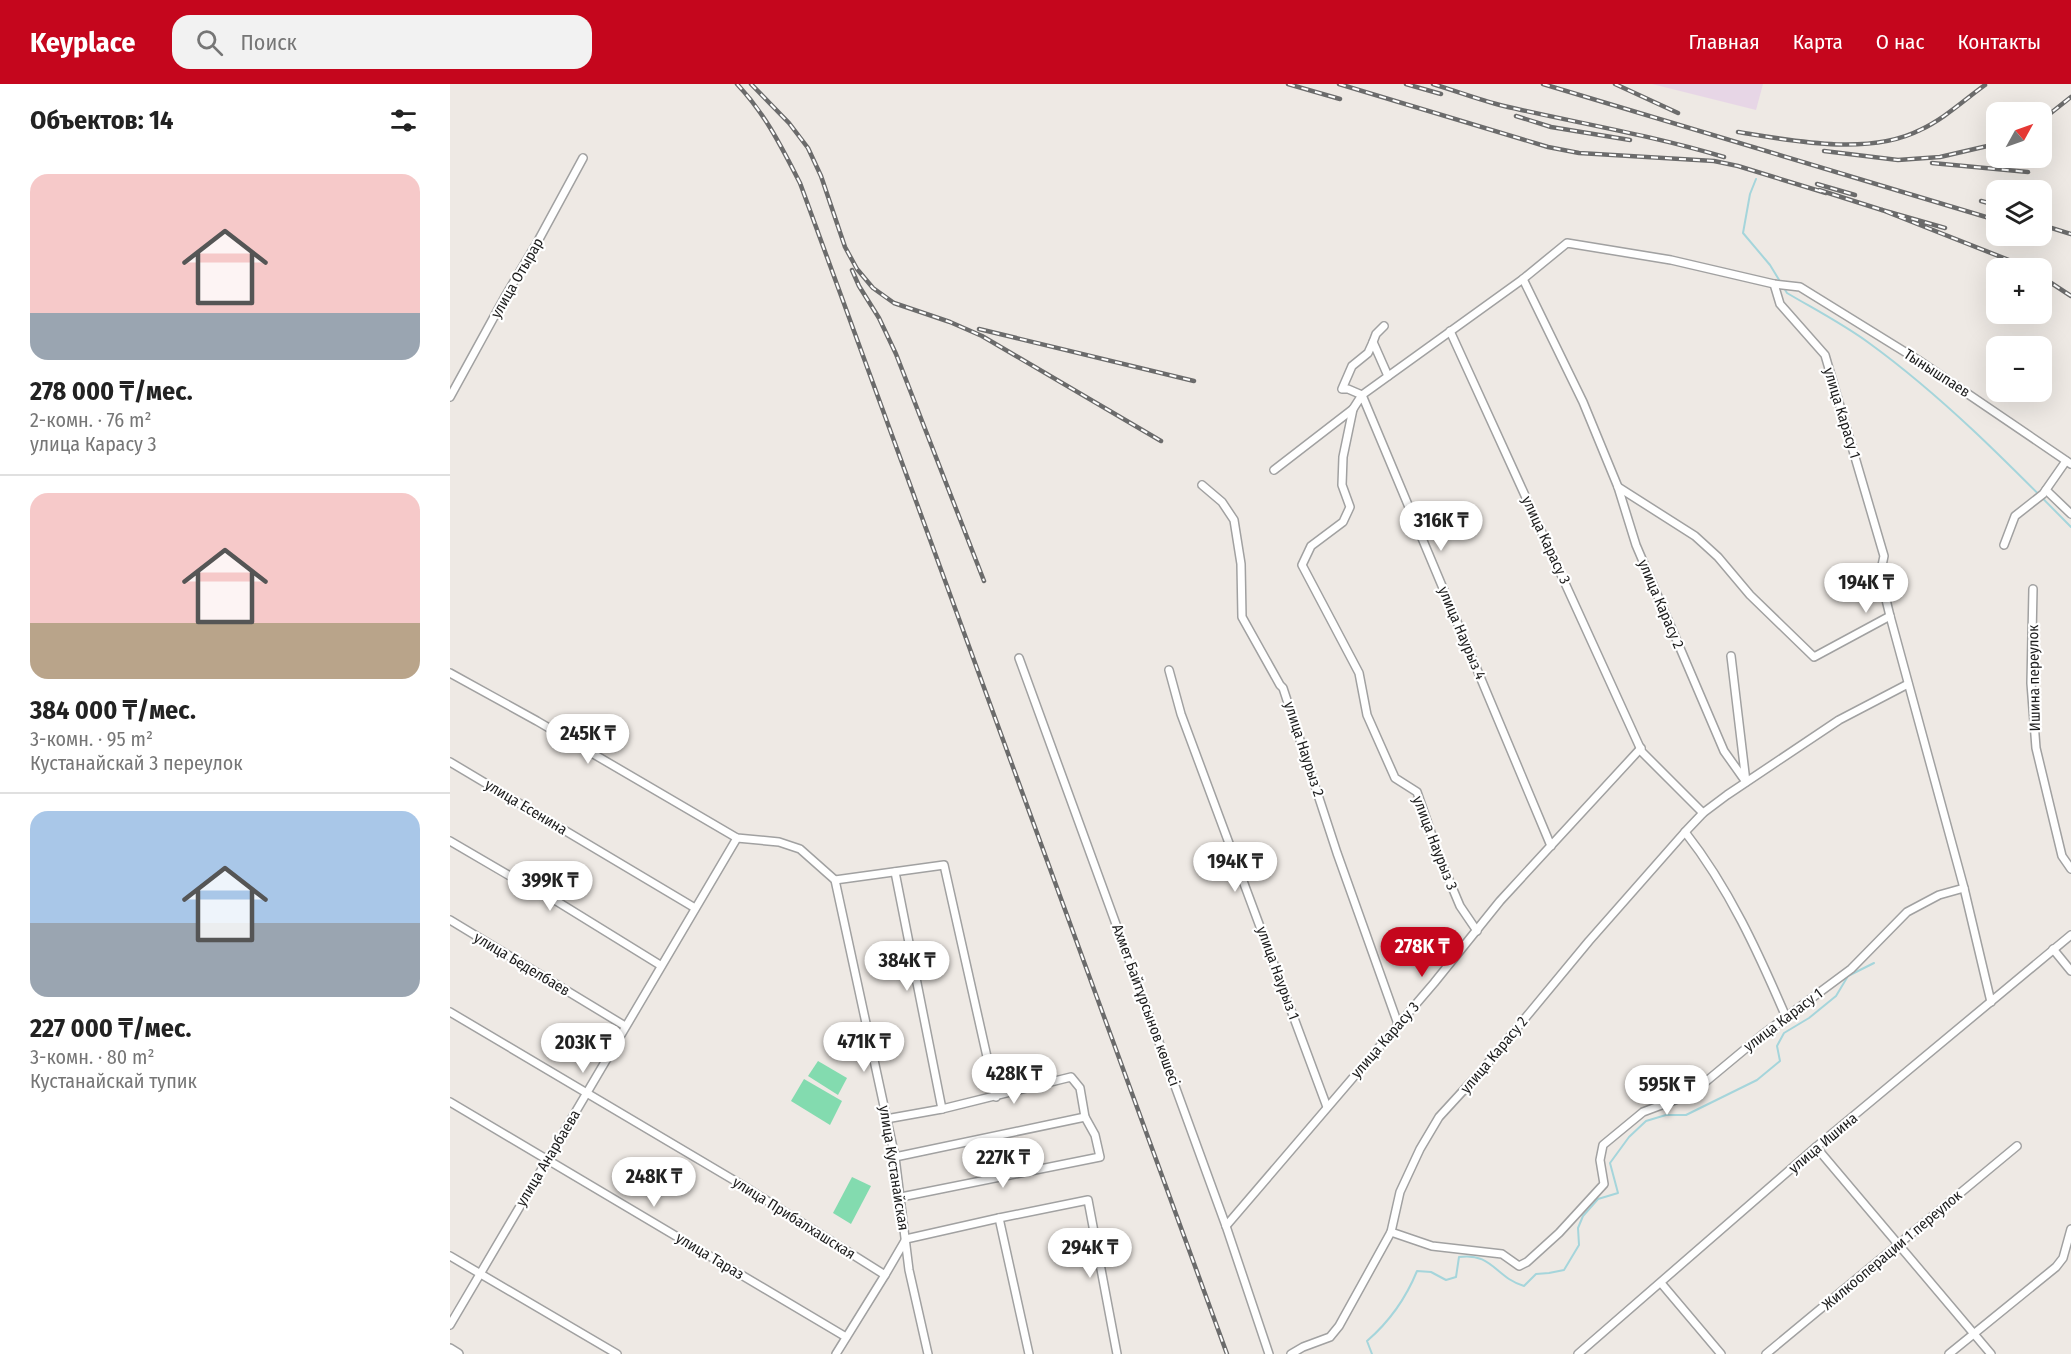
<!DOCTYPE html>
<html lang="ru">
<head>
<meta charset="utf-8">
<style>
	body { margin:0; font-family:"Fira Sans Condensed",sans-serif; background:#f2f2f2; color:#222; height:100vh; display:flex; flex-direction:column; font-size:22px; white-space:nowrap }
	* { box-sizing:border-box; margin:0 }
	p { font-size:20px; color:#767676 }
	.icon { flex:none; width:33px; height:33px; fill:none; stroke:currentColor; stroke-width:2; stroke-linecap:round; stroke-linejoin:round }
	.map { position:relative; flex:1; overflow:hidden }
	.side { display:flex; flex-direction:column; background:#fff; width:450px }
	.side>* { flex:none }
	.needle { width:39px; rotate:50deg }
	.fabs { position:absolute; left:1536px; top:18px; display:grid; gap:12px }
	.fabs a { display:grid; place-items:center; width:66px; height:66px; border-radius:12px; background:#fff; box-shadow:0 6px 24px #0002; font-size:30px }
	.price { position:absolute; translate:-50% -51px; padding:0 14px; border-radius:21px; background:#fff; color:#222; font-size:20px; line-height:39px; filter:drop-shadow(0 2px 3px #0008) }
	.price::after { content:''; position:absolute; left:50%; top:36px; width:18px; height:14px; margin-left:-9px; background:inherit; clip-path:polygon(0 0,100% 0,50% 100%) }
	.price.active { background:#c5061d; color:#fff }
	ul { padding:0; list-style:none }
	li { display:grid; align-content:center; gap:12px; height:318px; padding:0 30px }
	li+li { border-top:2px solid #e0e0e0 }
	li span { display:grid; place-items:center; height:186px; border-radius:18px; color:#555 }
	li>.icon { margin-inline-start:auto }
	span .icon { width:108px; height:108px; fill:#fffc; stroke-width:1 }
	li b { font-size:26px }
	h2 { display:flex; justify-content:space-between; align-items:center; height:72px; padding:0 30px; font-size:26px }
	header { display:flex; align-items:center; gap:36px; box-sizing:border-box; height:84px; padding:0 30px; background:#c5061d; color:#fff }
	header strong { font-size:28px }
	nav { display:flex; gap:33px; margin-inline-start:auto; font-size:21px }
	.search { width:420px; height:54px; background:#f2f2f2; display:flex; align-items:center; gap:15px; box-sizing:border-box; padding:0 21px; border-radius:18px; color:#767676; font-size:22px }
	main { display:flex; flex:1; min-height:0 }
	.map>svg:first-child { display:block }
</style>
</head>
<body>
<header>
<strong>Keyplace</strong>
<div class="search"><svg class="icon" aria-label="search" viewBox="0 0 24 24"><circle cx="10" cy="10" r="6"/><path d="M15 15l6 6"/></svg>Поиск</div>
<nav><a>Главная</a><a>Карта</a><a>О нас</a><a>Контакты</a></nav>
</header>
<main>
<section class="side">
<h2>Объектов: 14<svg class="icon" aria-label="filters" viewBox="0 0 24 24"><path d="M4 7h16M4 17h16"/><circle cx="9" cy="7" r="2"/><circle cx="15" cy="17" r="2"/></svg></h2>
<ul>
<li><span style="background:linear-gradient(#f6c9c9 75%,#9aa5b1 0)"><svg class="icon" aria-label="home" viewBox="0 0 24 24"><path d="M3 11l9-7 9 7M6 9v11h12V9"/></svg></span><div><b>278 000 ₸/мес.</b><p>2-комн. · 76 m²</p><p>улица Карасу 3</p></div></li>
<li><span style="background:linear-gradient(#f6c9c9 70%,#b9a48a 0)"><svg class="icon" aria-label="home" viewBox="0 0 24 24"><path d="M3 11l9-7 9 7M6 9v11h12V9"/></svg></span><div><b>384 000 ₸/мес.</b><p>3-комн. · 95 m²</p><p>Кустанайскай 3 переулок</p></div></li>
<li><span style="background:linear-gradient(#a9c7e8 60%,#9aa5b1 0)"><svg class="icon" aria-label="home" viewBox="0 0 24 24"><path d="M3 11l9-7 9 7M6 9v11h12V9"/></svg></span><div><b>227 000 ₸/мес.</b><p>3-комн. · 80 m²</p><p>Кустанайскай тупик</p></div></li>
</ul>
</section>
<div class="map">
<svg width="1621" height="1270" viewBox="0 0 1621 1270">
	<rect width="100%" height="100%" fill="#eee9e4"/>
	<polygon fill="#e7d6e6" points="1202,0 1313,0 1306,26"/>
	<g fill="#83dbaf">
		<polygon points="368,977 397,994 388,1011 358,992"/>
		<polygon points="354,995 392,1017 380,1041 341,1017"/>
		<polygon points="402,1093 421,1102 401,1140 383,1129"/>
	</g>
	<g fill="none" stroke-linecap="round" stroke-linejoin="round">
		<g stroke="#a5d5db" stroke-width="2">
			<polyline points="1306,95 1300,110 1293,149 1320,181 1331,199"/>
			<path d="M1334,204L1337,209C1364,225 1393,240 1419,259C1492,312 1557,378 1621,443"/>
			<path d="M922,1270L917,1257C939,1238 956,1214 967,1187L981,1188L996,1196L1006,1193L1009,1173C1042,1168 1046,1194 1074,1202L1086,1190L1099,1189L1114,1186L1129,1161L1128,1144L1133,1132L1148,1115L1168,1109L1160,1079L1179,1053L1196,1037L1216,1031H1236L1307,996L1330,977L1327,962L1334,949L1359,934L1386,912L1398,892L1424,879"/>
		</g>
		<g stroke="#a1a1a1" stroke-width="10">
			<g id="minor">
				<polyline points="1073,195 1133,318 1168,403 1186,461 1274,667 1296,698 1281,572"/>
				<polyline points="1324,200 1330,220 1375,271 1434,472 1430,491 1440,532 1514,804 1541,918"/>
				<polyline points="934,242 926,250 923,258 938,292"/>
				<polyline points="1000,247 1192,668 1253,729"/>
				<polyline points="923,258 918,269 902,282 892,305 898,305 912,311 1073,195 1117,159 1221,176 1324,200 1350,203 1468,276 1621,380"/>
				<polyline points="0,313 56,211 88,157 133,74"/>
				<polyline points="903,325 893,373 892,401 900,423 893,438 861,462 852,481 909,589 917,631 945,694 967,708 989,772 1010,822 1027,847"/>
				<polyline points="824,386 903,325 912,311 1101,762"/>
				<polyline points="752,401 772,418 784,436 791,480 792,533 830,601 833,604 887,769 948,940"/>
				<polyline points="1168,403 1245,452 1268,473 1300,511 1364,573 1440,532"/>
				<polyline points="1596,406 1621,430"/>
				<polyline points="1554,461 1565,432 1593,410 1616,377"/>
				<polyline points="1583,505 1581,599 1586,664 1612,772 1621,785"/>
				<polyline points="569,574 776,1142 819,1270"/>
				<polyline points="719,586 731,630 877,1023"/>
				<polyline points="0,589 87,637 287,754 329,758 350,765 385,796 445,1073 459,1186 478,1270"/>
				<polyline points="0,678 245,824"/>
				<path d="M1235,748C1279,804 1308,868 1336,933"/>
				<polyline points="0,757 65,795 95,810 210,881"/>
				<polyline points="445,788 492,1025"/>
				<polyline points="385,796 494,781 546,1013"/>
				<polyline points="0,836 175,942"/>
				<polyline points="1603,865 1621,887"/>
				<polyline points="0,928 292,1101 435,1191 456,1155 549,1134 638,1116 667,1270"/>
				<polyline points="0,1018 396,1253"/>
				<polyline points="436,1035 492,1025 621,993 630,1004 635,1033 645,1051 650,1073 451,1113"/>
				<polyline points="1366,1063 1541,1270"/>
				<polyline points="445,1073 635,1033"/>
				<polyline points="549,1134 579,1270"/>
				<polyline points="776,1142 984,899 1050,817 1191,664"/>
				<polyline points="941,1148 982,1162 1052,1170 1069,1182 1077,1178 1109,1149 1154,1100 1150,1076 1153,1061 1193,1028 1241,1010 1312,951 1401,885 1457,828 1489,811 1514,804"/>
				<polyline points="0,1172 167,1270"/>
				<polyline points="1211,1199 1271,1270"/>
				<polyline points="0,1241 287,754"/>
				<polyline points="386,1270 435,1191"/>
				<polyline points="841,1270 853,1263 880,1253 889,1242 941,1148 950,1108 970,1065 989,1033 1033,985 1139,857 1235,748 1253,729 1277,711 1389,636 1458,600"/>
				<polyline points="1128,1270 1366,1063 1621,851"/>
				<polyline points="1316,1270 1567,1062"/>
				<polyline points="1499,1270 1606,1183 1613,1174 1621,1145"/>
			</g>
		</g>
		<g stroke="#a1a1a1" stroke-width="12">
			<polyline id="tertiary" points="0,1265 8,1270"/>
		</g>
		<use href="#minor" stroke="#fff" stroke-width="7"/>
		<use href="#tertiary" stroke="#fff" stroke-width="9"/>
		<g stroke="#6b6b6b" stroke-width="4.5">
			<g id="rail">
				<path d="M287,0C316,31 331,62 350,99L777,1270"/>
				<polyline points="301,0 339,39 358,64 371,92 395,163 407,185 423,204 444,219 500,238 532,252 711,357"/>
				<polyline points="838,0 890,15"/>
				<polyline points="889,0 1098,63 1129,69 1264,77 1288,82 1376,109"/>
				<polyline points="956,0 991,10"/>
				<path d="M983,0C1006,7 1030,16 1054,22C1127,39 1201,51 1274,73"/>
				<polyline points="1093,0 1546,136"/>
				<polyline points="1165,0 1228,29"/>
				<polyline points="1066,32 1101,43 1180,56"/>
				<polyline points="1592,36 1621,13"/>
				<path d="M1288,48C1343,57 1419,72 1470,46C1494,35 1514,16 1535,1"/>
				<polyline points="1374,67 1448,76 1490,73 1546,60"/>
				<polyline points="1482,79 1578,88"/>
				<polyline points="1367,100 1405,111"/>
				<polyline points="1369,106 1432,126"/>
				<polyline points="1531,117 1546,121"/>
				<polyline points="1592,141 1621,150"/>
				<polyline points="1495,144 1432,126 1579,184"/>
				<polyline points="402,186 409,202 429,234 446,270 534,497"/>
				<polyline points="1592,193 1621,212"/>
				<polyline points="529,245 744,297"/>
			</g>
		</g>
		<use href="#rail" stroke="#fff" stroke-width="2" stroke-dasharray="7" stroke-linecap="butt"/>
	</g>
	<g text-anchor="middle" dominant-baseline="central" stroke-width="4.5" stroke-linejoin="round" paint-order="stroke">
		<g font-size="15" fill="#1d1d1d" stroke="#fff">
			<text transform="translate(67 194) rotate(-60)">улица Отырар</text>
			<text transform="translate(1487 289) rotate(33)">Тынышпаев</text>
			<text transform="translate(1392 329) rotate(73)">улица Карасу 1</text>
			<text transform="translate(1096 456) rotate(65)">улица Карасу 3</text>
			<text transform="translate(1211 520) rotate(67)">улица Карасу 2</text>
			<text transform="translate(1012 549) rotate(67)">улица Наурыз 4</text>
			<text transform="translate(1584 594) rotate(-91)">Ишина переулок</text>
			<text transform="translate(854 665) rotate(72)">улица Наурыз 2</text>
			<text transform="translate(76 723) rotate(31)">улица Есенина</text>
			<text transform="translate(985 759) rotate(69)">улица Наурыз 3</text>
			<text transform="translate(72 880) rotate(31)">улица Беделбаев</text>
			<text transform="translate(828 889) rotate(70)">улица Наурыз 1</text>
			<text transform="translate(696 921) rotate(70)">Ахмет Байтұрсынов көшесі</text>
			<text transform="translate(1333 936) rotate(-37)">улица Карасу 1</text>
			<text transform="translate(935 956) rotate(-49)">улица Карасу 3</text>
			<text transform="translate(1044 971) rotate(-50)">улица Карасу 2</text>
			<text transform="translate(1373 1059) rotate(-40)">улица Ишина</text>
			<text transform="translate(98 1074) rotate(-59)">улица Анарбаева</text>
			<text transform="translate(444 1084) rotate(81)">улица Кустанайская</text>
			<text transform="translate(344 1134) rotate(32)">улица Прибалхашская</text>
			<text transform="translate(1442 1166) rotate(-40)">Жилкооперации 1 переулок</text>
			<text transform="translate(260 1172) rotate(31)">улица Тараз</text>
		</g>
	</g>
</svg>
<div class="fabs">
<a><svg class="needle" viewBox="-14 -14 28 28"><path d="M0-13l5 13h-10z" fill="#e53935"/><path d="M0 13l5-13h-10z" fill="#767676"/></svg></a>
<a><svg class="icon" aria-label="layers" viewBox="0 0 24 24"><path d="M12 4l9 5-9 5-9-5zM3 14l9 5 9-5"/></svg></a>
<a>+</a>
<a>−</a>
</div>
<b class="price" style="left:991px;top:468px">316K ₸</b>
<b class="price" style="left:1416px;top:530px">194K ₸</b>
<b class="price" style="left:138px;top:681px">245K ₸</b>
<b class="price" style="left:785px;top:809px">194K ₸</b>
<b class="price" style="left:100px;top:828px">399K ₸</b>
<b class="price active" style="left:972px;top:894px">278K ₸</b>
<b class="price" style="left:457px;top:908px">384K ₸</b>
<b class="price" style="left:414px;top:989px">471K ₸</b>
<b class="price" style="left:133px;top:990px">203K ₸</b>
<b class="price" style="left:564px;top:1021px">428K ₸</b>
<b class="price" style="left:1217px;top:1032px">595K ₸</b>
<b class="price" style="left:553px;top:1105px">227K ₸</b>
<b class="price" style="left:204px;top:1124px">248K ₸</b>
<b class="price" style="left:640px;top:1195px">294K ₸</b>
</div>
</main>
</body>
</html>
